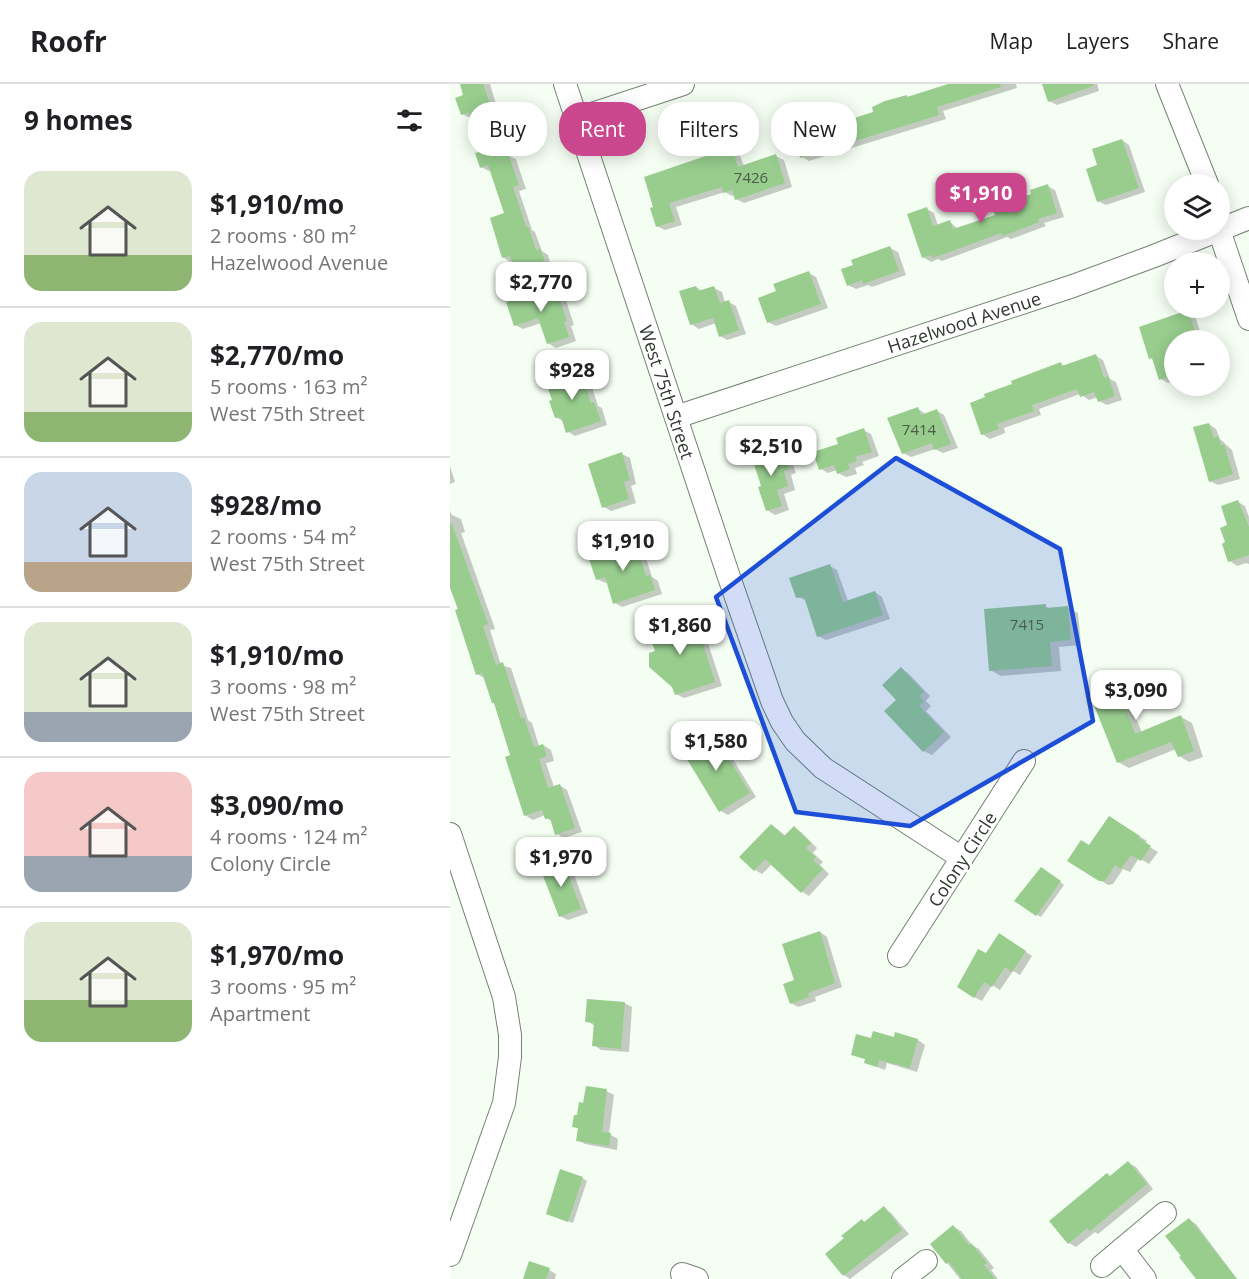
<!DOCTYPE html>
<html lang="en">
<head>
<meta charset="utf-8">
<style>
	body { margin:0; font-family:"Open Sans",sans-serif; background:#f6f6f6; color:#202124; height:100vh; display:flex; flex-direction:column; font-size:22px; white-space:nowrap }
	* { box-sizing:border-box; margin:0 }
	p { font-size:20px; color:#757577 }
	.icon { flex:none; width:33px; height:33px; fill:none; stroke:currentColor; stroke-width:2; stroke-linecap:round; stroke-linejoin:round }
	.map { position:relative; flex:1; overflow:hidden }
	.details { display:flex; flex-direction:column; background:#fff; width:450px }
	.details>* { flex:none }
	.guide { position:absolute; left:18px; top:18px; width:570px; height:54px; display:flex; gap:12px }
	.controls { position:absolute; left:714px; top:90px; display:grid; gap:12px }
	.controls a { display:grid; place-items:center; width:66px; height:66px; border-radius:50%; background:#fff; box-shadow:0 3px 15px #0003; font-size:30px }
	.price { position:absolute; translate:-50% -51px; padding:0 14px; border-radius:12px; background:#fff; color:#222; font-size:20px; line-height:39px; filter:drop-shadow(0 2px 3px #0008) }
	.price::after { content:''; position:absolute; left:50%; top:36px; width:18px; height:14px; margin-left:-9px; background:inherit; clip-path:polygon(0 0,100% 0,50% 100%) }
	.price.selected { background:#ca478d; color:#fff }
	ul { padding:0; list-style:none }
	li { display:flex; align-items:center; gap:18px; height:150px; padding:0 24px }
	li+li { border-top:2px solid #e0e0e0 }
	li span { display:grid; place-items:center; flex:none; width:168px; height:120px; border-radius:18px; color:#555 }
	li>.icon { margin-inline-start:auto }
	span .icon { width:72px; height:72px; fill:#fffc; stroke-width:1 }
	li b { font-size:26px }
	h2 { display:flex; justify-content:space-between; align-items:center; height:72px; padding:0 24px; font-size:26px }
	.pill { padding:0 21px; border-radius:24px; background:#fff; box-shadow:0 3px 15px #0003; font-size:21px; line-height:54px }
	.pill.selected { background:#ca478d; color:#fff }
	header { display:flex; align-items:center; gap:36px; box-sizing:border-box; height:84px; padding:0 30px; background:#fff; border-bottom:2px solid #e0e0e0 }
	header strong { font-size:28px }
	nav { display:flex; gap:33px; margin-inline-start:auto; font-size:21px }
	main { display:flex; flex:1; min-height:0 }
	.map>svg:first-child { display:block }
</style>
</head>
<body>
<header>
<strong>Roofr</strong>
<nav><a>Map</a><a>Layers</a><a>Share</a></nav>
</header>
<main>
<section class="details">
<h2>9 homes<svg class="icon" aria-label="filters" viewBox="0 0 24 24"><path d="M4 7h16M4 17h16"/><circle cx="9" cy="7" r="2"/><circle cx="15" cy="17" r="2"/></svg></h2>
<ul>
<li><span style="background:linear-gradient(#dfe7d0 70%,#8fb573 0)"><svg class="icon" aria-label="home" viewBox="0 0 24 24"><path d="M3 11l9-7 9 7M6 9v11h12V9"/></svg></span><div><b>$1,910/mo</b><p>2 rooms · 80 m²</p><p>Hazelwood Avenue</p></div></li>
<li><span style="background:linear-gradient(#dfe7d0 75%,#8fb573 0)"><svg class="icon" aria-label="home" viewBox="0 0 24 24"><path d="M3 11l9-7 9 7M6 9v11h12V9"/></svg></span><div><b>$2,770/mo</b><p>5 rooms · 163 m²</p><p>West 75th Street</p></div></li>
<li><span style="background:linear-gradient(#c9d6e8 75%,#b9a48a 0)"><svg class="icon" aria-label="home" viewBox="0 0 24 24"><path d="M3 11l9-7 9 7M6 9v11h12V9"/></svg></span><div><b>$928/mo</b><p>2 rooms · 54 m²</p><p>West 75th Street</p></div></li>
<li><span style="background:linear-gradient(#dfe7d0 75%,#9aa5b1 0)"><svg class="icon" aria-label="home" viewBox="0 0 24 24"><path d="M3 11l9-7 9 7M6 9v11h12V9"/></svg></span><div><b>$1,910/mo</b><p>3 rooms · 98 m²</p><p>West 75th Street</p></div></li>
<li><span style="background:linear-gradient(#f6c9c9 70%,#9aa5b1 0)"><svg class="icon" aria-label="home" viewBox="0 0 24 24"><path d="M3 11l9-7 9 7M6 9v11h12V9"/></svg></span><div><b>$3,090/mo</b><p>4 rooms · 124 m²</p><p>Colony Circle</p></div></li>
<li><span style="background:linear-gradient(#dfe7d0 65%,#8fb573 0)"><svg class="icon" aria-label="home" viewBox="0 0 24 24"><path d="M3 11l9-7 9 7M6 9v11h12V9"/></svg></span><div><b>$1,970/mo</b><p>3 rooms · 95 m²</p><p>Apartment</p></div></li>
</ul>
</section>
<div class="map">
<svg width="799" height="1195" viewBox="0 0 799 1195">
	<rect width="100%" height="100%" fill="#f4fef2"/>
	<g fill="#0003">
		<polygon points="11,0 40,0 48,27 42,29 57,71 66,75 76,105 69,107 82,146 85,148 92,167 98,171 101,182 74,190 66,186 63,177 60,178 53,173 56,130 41,87 39,87 31,83 29,53 23,33 20,34 12,30 15,12"/>
		<polygon points="503,0 566,0 567,4 493,27 496,35 359,77 352,73 370,49 391,37 395,39 425,29 457,12 459,14"/>
		<polygon points="594,0 647,0 649,7 607,21 599,17"/>
		<polygon points="672,56 679,61 695,108 656,121 648,117 649,82"/>
		<polygon points="282,65 289,69 294,82 326,72 334,76 342,103 294,119 286,115 285,111 282,112 275,108 226,123 232,141 215,146 207,142 205,124"/>
		<polygon points="597,102 605,106 614,133 594,139 596,142 561,155 557,153 492,177 488,175 481,178 473,173 477,125 484,129 488,142 500,138 508,145 547,132"/>
		<polygon points="440,164 448,168 456,191 422,203 418,201 406,205 398,201"/>
		<polygon points="359,189 366,193 378,224 326,242 318,238 328,208"/>
		<polygon points="105,203 113,207 124,241 121,242 126,257 106,264 98,259 91,239 73,245 65,241"/>
		<polygon points="246,203 252,207 264,204 272,208 275,219 279,218 286,222 296,250 277,256 270,252 266,239 249,245 241,240"/>
		<polygon points="738,228 745,232 753,256 724,256 724,297 718,299 711,295 704,276 700,274"/>
		<polygon points="646,272 653,276 660,295 666,298 672,316 657,321 649,317 648,313 639,316 630,310 589,325 591,331 554,344 555,349 540,355 532,350 564,301 611,280 615,282"/>
		<polygon points="130,286 138,291 148,322 152,324 157,341 125,352 117,347 114,338 106,333"/>
		<polygon points="468,325 476,330 487,327 494,331 508,364 493,369 485,365 461,373 453,369"/>
		<polygon points="759,340 766,345 770,355 782,366 790,395 768,401 760,397"/>
		<polygon points="413,346 421,350 429,372 412,378 414,381 405,384 407,390 396,393 388,389 387,386 378,389 371,385 390,361"/>
		<polygon points="332,366 339,370 346,389 341,391 345,406 334,410 339,426 325,431 317,426"/>
		<polygon points="172,370 180,374 186,400 181,402 186,419 161,427 154,423"/>
		<polygon points="0,382 5,398 0,400"/>
		<polygon points="788,418 795,422 799,433 799,480 796,479 787,482 780,477 777,459 779,442"/>
		<polygon points="0,427 2,431 11,435 15,448 11,449 44,542 45,545 40,546 51,581 61,584 78,636 82,639 89,662 93,661 101,666 104,677 96,679 104,703 109,701 117,706 132,748 114,754 107,750 103,738 96,734 95,731 83,736 75,731 62,672 36,595 27,590 0,499"/>
		<polygon points="184,457 192,461 202,493 208,497 212,510 172,523 165,519 158,498 155,499 147,495 165,469"/>
		<polygon points="380,482 387,486 398,517 425,508 432,513 440,535 376,556 368,552 357,517 348,513"/>
		<polygon points="595,522 601,525 618,524 628,529 631,561 609,563 611,587 551,592 540,586"/>
		<polygon points="244,534 251,538 272,602 234,614 226,610 207,568"/>
		<polygon points="451,585 458,589 480,612 476,617 481,622 476,627 501,653 482,671 474,667"/>
		<polygon points="700,588 711,594 718,613 683,626 692,649 731,633 742,639 753,673 739,678 729,672 726,665 679,684 668,678 642,611"/>
		<polygon points="262,649 270,654 306,713 278,731 271,727"/>
		<polygon points="667,738 697,757 695,760 708,768 699,780 689,774 680,788 673,785 663,800 658,801 650,796 640,763"/>
		<polygon points="322,741 336,752 344,744 351,748 367,764 363,769 373,778 370,781 379,790 359,812 351,807 322,780 312,790 305,786"/>
		<polygon points="113,777 121,782 138,829 118,836 110,832"/>
		<polygon points="596,788 614,801 591,833 587,831"/>
		<polygon points="370,848 377,853 392,903 365,913 366,917 348,923 341,919 346,897"/>
		<polygon points="557,855 582,872 570,891 563,887 550,906 542,901 532,917 524,913 536,871"/>
		<polygon points="174,919 182,923 179,968 151,966 144,961 145,942 137,937"/>
		<polygon points="446,950 468,956 475,961 467,988 437,979 435,986 424,982 416,978 417,976 402,970 422,956 445,955"/>
		<polygon points="156,1007 164,1011 159,1050 168,1055 167,1066 135,1060 128,1056 129,1045 124,1042 134,1021"/>
		<polygon points="678,1079 686,1083 703,1105 648,1150 645,1148 626,1163 619,1159 661,1093"/>
		<polygon points="132,1094 137,1097 123,1139 103,1132"/>
		<polygon points="434,1124 441,1129 459,1150 400,1195 394,1191 377,1170"/>
		<polygon points="739,1136 746,1140 787,1195 748,1195"/>
		<polygon points="504,1143 511,1147 522,1161 529,1165 544,1184 541,1186 548,1195 510,1195 482,1160"/>
		<polygon points="99,1186 106,1190 105,1195 75,1195"/>
	</g>
	<g fill="#98cd8e">
		<polygon points="10,0 33,0 41,23 35,25 51,72 58,69 69,101 63,103 76,143 78,142 86,166 90,165 95,177 65,187 60,172 52,174 40,134 54,129 38,81 30,84 25,69 29,68 24,53 27,52 19,28 11,31 5,14 13,11"/>
		<polygon points="498,0 550,0 551,3 487,23 489,31 350,74 345,56 368,48 367,43 391,35 392,38 423,28 422,23 435,17 457,11 457,13"/>
		<polygon points="592,0 643,0 643,2 598,18"/>
		<polygon points="672,55 689,104 647,118 636,85 647,81 642,65"/>
		<polygon points="282,63 288,83 326,70 335,99 285,116 282,106 273,109 272,103 219,119 225,137 206,143 200,124 203,123 194,93"/>
		<polygon points="598,100 607,129 588,135 589,138 566,147 552,152 551,149 483,174 482,171 472,174 457,130 477,123 483,142 500,136 503,145 545,131 542,123 581,110 580,106"/>
		<polygon points="440,162 449,187 413,200 412,196 397,202 391,185 403,181 401,176"/>
		<polygon points="359,187 371,220 317,239 308,214 326,207 323,200"/>
		<polygon points="105,201 117,237 114,238 119,253 97,260 88,234 64,242 56,218"/>
		<polygon points="246,202 248,207 264,202 270,219 279,216 289,246 269,253 263,234 240,241 229,207"/>
		<polygon points="738,226 748,256 724,256 724,291 709,296 702,274 699,275 689,243"/>
		<polygon points="646,270 654,294 658,292 665,312 648,318 644,308 630,313 627,305 582,321 584,327 547,340 549,345 531,351 520,319 535,313 534,310 562,300 561,297 611,278 612,282"/>
		<polygon points="130,285 141,319 144,318 151,337 116,349 111,333 105,334 99,317 102,316 95,296"/>
		<polygon points="468,323 471,331 487,325 501,360 484,366 482,359 452,370 437,334"/>
		<polygon points="759,339 764,354 768,352 771,361 774,360 783,390 759,398 743,343"/>
		<polygon points="414,344 422,368 405,373 407,377 398,380 400,385 387,390 384,381 369,386 363,368 388,360 386,354"/>
		<polygon points="332,364 339,385 334,387 338,402 327,406 332,422 316,427 308,403 311,402 302,374"/>
		<polygon points="172,368 180,396 174,398 179,415 152,424 138,380"/>
		<polygon points="788,416 799,443 799,471 778,478 772,460 775,458 770,444 777,441 771,422"/>
		<polygon points="0,440 2,440 37,537 38,540 33,542 46,581 53,578 71,634 74,633 84,663 93,660 97,672 89,675 98,704 110,700 125,744 105,751 100,734 95,735 92,726 74,732 55,673 60,671 44,619 42,619 32,589 26,591 5,526 8,525 0,504"/>
		<polygon points="184,455 196,492 200,491 205,506 163,520 155,493 146,496 139,475 163,468 161,462"/>
		<polygon points="380,480 393,518 425,507 433,531 367,553 354,513 346,514 339,494"/>
		<polygon points="596,520 596,524 618,522 621,556 600,558 602,582 539,587 534,525"/>
		<polygon points="244,532 265,598 225,611 222,603 199,583 199,569 205,567 198,547"/>
		<polygon points="451,583 474,608 469,612 474,617 469,622 494,648 473,668 434,627 446,616 432,601"/>
		<polygon points="701,586 709,607 674,621 685,650 731,631 744,667 728,673 721,658 667,679 640,611"/>
		<polygon points="262,648 300,709 269,728 232,667"/>
		<polygon points="659,732 690,752 689,754 701,762 691,777 681,771 671,785 665,781 655,797 649,797 617,777 631,756 639,761"/>
		<polygon points="321,740 334,752 344,742 361,759 356,764 366,773 363,776 373,785 351,809 315,775 304,787 289,773"/>
		<polygon points="113,776 131,825 109,833 90,784"/>
		<polygon points="591,783 611,797 586,832 564,817"/>
		<polygon points="370,847 385,899 358,909 359,913 340,920 333,900 344,896 332,860"/>
		<polygon points="549,849 576,867 562,888 555,883 542,903 534,898 524,914 507,903 528,865 536,869"/>
		<polygon points="137,915 175,918 171,965 142,962 144,939 135,938"/>
		<polygon points="423,947 444,953 445,948 468,955 460,984 429,976 427,983 414,979 415,975 401,971 406,950 421,954"/>
		<polygon points="136,1002 157,1005 152,1048 161,1049 159,1062 126,1057 128,1044 122,1043 124,1031 127,1031 129,1018 133,1019"/>
		<polygon points="678,1077 697,1100 640,1147 637,1144 618,1160 599,1137 657,1089 660,1092"/>
		<polygon points="110,1085 133,1093 118,1138 96,1130"/>
		<polygon points="434,1122 452,1146 393,1192 375,1170 394,1154 391,1152 412,1135 414,1138"/>
		<polygon points="739,1134 769,1172 787,1195 746,1195 729,1173 731,1172 715,1152"/>
		<polygon points="503,1141 519,1161 521,1159 537,1179 534,1181 545,1195 512,1195 499,1178 496,1180 480,1160"/>
		<polygon points="79,1177 100,1184 96,1195 73,1195"/>
	</g>
	<g fill="none" stroke-linecap="round" stroke-linejoin="round">
		<g stroke="#748372" stroke-width="24">
			<g id="minor">
				<polyline points="115,0 279,493 322,617 332,638 345,657 373,684 512,774"/>
				<polyline points="717,0 757,100"/>
				<polyline points="127,35 233,0"/>
				<polyline points="769,146 799,235"/>
				<polyline points="226,333 623,202 704,172 799,134"/>
				<polyline points="0,750 54,913 60,951 60,973 54,1019 0,1171"/>
				<polyline points="449,872 574,677"/>
				<polyline points="672,1165 695,1195"/>
				<polyline points="652,1182 715,1129"/>
				<polyline points="232,1190 247,1195"/>
				<polyline points="453,1195 476,1177"/>
			</g>
		</g>
		<use href="#minor" stroke="#fff" stroke-width="22"/>
	</g>
	<path fill="#1d4ed8" fill-opacity="0.2" stroke="#1d4ed8" stroke-width="4.5" stroke-linejoin="round" d="M446,374L610,465L643,637L460,742L346,728L266,513Z"/>
	<g text-anchor="middle" dominant-baseline="central" stroke-width="6" stroke-linejoin="round" paint-order="stroke">
		<g font-size="15" fill="#4b5d48">
			<text x="301" y="93">7426</text>
			<text x="469" y="345">7414</text>
			<text x="577" y="540">7415</text>
		</g>
		<g font-size="18" fill="#313830" stroke="#fff">
			<text transform="translate(514 238) rotate(-18)">Hazelwood Avenue</text>
			<text transform="translate(217 308) rotate(72)">West 75th Street</text>
			<text transform="translate(512 775) rotate(-57)">Colony Circle</text>
		</g>
	</g>
</svg>
<div class="controls">
<a><svg class="icon" aria-label="layers" viewBox="0 0 24 24"><path d="M12 4l9 5-9 5-9-5zM3 14l9 5 9-5"/></svg></a>
<a>+</a>
<a>−</a>
</div>
<b class="price selected" style="left:531px;top:140px">$1,910</b>
<b class="price" style="left:91px;top:229px">$2,770</b>
<b class="price" style="left:122px;top:317px">$928</b>
<b class="price" style="left:321px;top:393px">$2,510</b>
<b class="price" style="left:173px;top:488px">$1,910</b>
<b class="price" style="left:230px;top:572px">$1,860</b>
<b class="price" style="left:686px;top:637px">$3,090</b>
<b class="price" style="left:266px;top:688px">$1,580</b>
<b class="price" style="left:111px;top:804px">$1,970</b>
<div class="guide">
<a class="pill">Buy</a>
<a class="pill selected">Rent</a>
<a class="pill">Filters</a>
<a class="pill">New</a>
</div>
</div>
</main>
</body>
</html>
